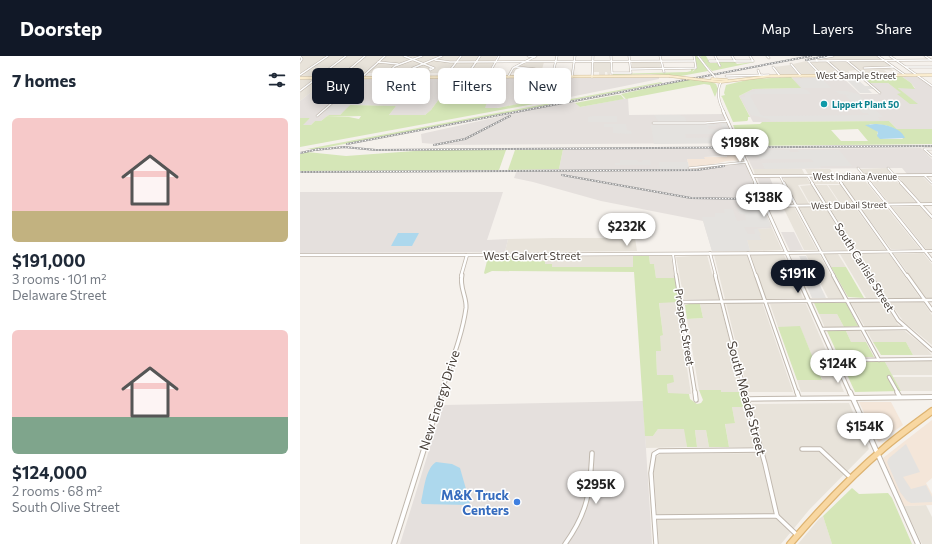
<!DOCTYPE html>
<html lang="en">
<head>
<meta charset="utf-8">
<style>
	body { margin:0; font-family:Commissioner,sans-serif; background:#f2f2f3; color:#1f2937; height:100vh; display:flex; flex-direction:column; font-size:15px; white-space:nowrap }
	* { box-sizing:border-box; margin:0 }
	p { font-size:13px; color:#747a83 }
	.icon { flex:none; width:22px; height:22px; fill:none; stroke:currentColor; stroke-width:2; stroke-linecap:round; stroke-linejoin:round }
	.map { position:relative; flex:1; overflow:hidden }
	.details { display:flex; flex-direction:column; background:#fff; width:300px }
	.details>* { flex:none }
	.guide { position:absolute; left:12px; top:12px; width:380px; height:36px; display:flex; gap:8px }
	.price { position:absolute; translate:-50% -34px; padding:0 9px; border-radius:14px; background:#fff; color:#222; font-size:13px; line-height:26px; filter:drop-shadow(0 1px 2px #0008) }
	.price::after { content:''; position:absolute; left:50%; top:24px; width:12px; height:9px; margin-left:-6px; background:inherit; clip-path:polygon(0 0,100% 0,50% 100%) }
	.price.active { background:#111827; color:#fff }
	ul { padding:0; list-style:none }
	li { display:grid; align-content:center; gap:8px; height:212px; padding:0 12px }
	li span { display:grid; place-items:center; height:124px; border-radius:6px; color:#555 }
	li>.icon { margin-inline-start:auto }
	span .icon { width:72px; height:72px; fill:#fffc; stroke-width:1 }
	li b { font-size:17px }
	h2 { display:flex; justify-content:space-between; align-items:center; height:48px; padding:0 12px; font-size:17px }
	.tag { padding:0 14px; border-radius:6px; background:#fff; box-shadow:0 2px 10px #0003; font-size:14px; line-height:36px }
	.tag.active { background:#111827; color:#fff }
	header { display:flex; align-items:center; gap:24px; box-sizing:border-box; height:56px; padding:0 20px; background:#111827; color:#fff }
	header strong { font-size:19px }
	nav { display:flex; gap:22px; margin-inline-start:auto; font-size:14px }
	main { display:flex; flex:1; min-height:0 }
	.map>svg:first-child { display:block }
</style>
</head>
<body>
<header>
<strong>Doorstep</strong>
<nav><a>Map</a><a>Layers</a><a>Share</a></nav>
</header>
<main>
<section class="details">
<h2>7 homes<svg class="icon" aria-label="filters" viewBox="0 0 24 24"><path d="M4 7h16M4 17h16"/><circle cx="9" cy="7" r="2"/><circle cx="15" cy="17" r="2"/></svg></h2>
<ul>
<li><span style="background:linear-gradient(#f6c9c9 75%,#c2b280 0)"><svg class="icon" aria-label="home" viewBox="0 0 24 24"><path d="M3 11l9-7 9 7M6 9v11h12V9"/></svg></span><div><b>$191,000</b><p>3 rooms · 101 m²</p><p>Delaware Street</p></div></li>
<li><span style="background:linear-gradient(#f6c9c9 70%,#7fa58c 0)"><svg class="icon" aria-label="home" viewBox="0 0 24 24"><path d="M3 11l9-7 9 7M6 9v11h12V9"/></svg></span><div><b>$124,000</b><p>2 rooms · 68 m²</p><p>South Olive Street</p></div></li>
</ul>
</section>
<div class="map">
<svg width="632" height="488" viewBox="0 0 632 488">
	<rect width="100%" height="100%" fill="#f5f1ec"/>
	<g fill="#e8e3da">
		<polygon points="0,0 197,0 188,17 84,17 81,21 72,21 75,17 42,17 38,21 0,21"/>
		<polygon points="535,0 577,0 583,4 516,3"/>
		<polygon points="506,5 520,19 502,19 493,8"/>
		<polygon points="510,5 526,5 540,19 523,19"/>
		<polygon points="529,5 545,5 556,14 548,15 552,19 543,19"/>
		<polygon points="548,5 584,5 592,11 564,11 590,12 594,15 584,14 589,18 564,19"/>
		<polygon points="226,6 244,6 241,17 212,17 216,11 231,14 236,13 218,10"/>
		<polygon points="294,6 302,6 302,17 302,6 310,6 310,20 308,20 307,16 305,16 305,20 299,20 299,16 294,16"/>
		<polygon points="332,6 360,6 361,12 332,12"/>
		<polygon points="490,9 499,19 481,19 474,11"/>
		<polygon points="0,23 28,23 0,45"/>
		<polygon points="587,112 592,118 564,118 560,113"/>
		<polygon points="453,113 502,113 505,119 455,119"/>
		<polygon points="505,113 530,113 534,118 508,118"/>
		<polygon points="506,121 511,128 498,129 509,148 497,148 483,122"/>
		<polygon points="534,121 539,128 515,128 511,121"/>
		<polygon points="539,121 562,121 583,147 557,147"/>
		<polygon points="568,121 593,121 616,147 589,147"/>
		<polygon points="598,121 623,121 632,130 632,147 622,147"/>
		<polygon points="511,129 523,148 510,148 500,130"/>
		<polygon points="516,129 527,129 539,147 527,148"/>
		<polygon points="528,129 540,129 553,147 540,147"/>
		<polygon points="619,150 632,164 632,193 626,193 592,151"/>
		<polygon points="483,151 494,151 517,194 504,194"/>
		<polygon points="499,151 525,151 551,194 522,194"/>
		<polygon points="529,151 555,151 586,194 557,194"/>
		<polygon points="560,151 586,151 620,193 591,193"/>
		<polygon points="472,172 482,194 450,195 447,184 461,184 456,173"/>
		<polygon points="253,182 335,182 337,195 205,196 208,183"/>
		<polygon points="623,197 632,208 632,242 626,242 594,198"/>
		<polygon points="524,198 538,198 546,211 531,211"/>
		<polygon points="540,198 554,198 581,242 566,242"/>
		<polygon points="560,198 589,198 620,242 587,242"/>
		<polygon points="407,199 419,243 384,243 376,201"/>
		<polygon points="414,199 484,199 503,242 461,243 493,336 448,336"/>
		<polygon points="506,199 520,199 543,242 528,242"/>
		<polygon points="333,200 334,211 251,211 252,209 244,209 245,205 221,205 222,201"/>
		<polygon points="349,200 371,200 375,222 356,222 354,208 350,208"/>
		<polygon points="359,246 377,246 391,338 368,338 367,328 373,319 357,319 356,295 360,279 363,279"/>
		<polygon points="623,246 632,259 632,289 604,266 590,247"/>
		<polygon points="420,247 442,336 421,336 420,334 399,334 387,263 403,262 400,248"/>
		<polygon points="551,247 584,247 599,270 565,271"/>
		<polygon points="470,248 506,248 544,336 501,336 497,324 522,323 500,271 478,271"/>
		<polygon points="519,258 537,258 544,271 525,272"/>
		<polygon points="546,275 560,275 566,286 551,286"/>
		<polygon points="567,275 605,275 625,291 632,299 613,299 606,286 573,286"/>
		<polygon points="632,305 632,319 592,319 585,306"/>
		<polygon points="593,321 632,321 632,335 601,335"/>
		<polygon points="549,347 569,393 509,454 481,488 359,488 353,405 357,400 360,398 464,397 452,348"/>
		<polygon points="432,351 445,351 455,388 453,391 429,391 425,367 435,367"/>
		<polygon points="358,373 385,373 387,391 346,392 345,380 353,380"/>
		<polygon points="395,374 406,374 409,391 397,391"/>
		<polygon points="626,449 632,461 632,488 622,488 604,450"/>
		<polygon points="523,460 532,488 498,488 519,463"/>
	</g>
	<g fill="#f4e6d9">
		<polygon points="427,99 441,99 443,104 427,105 405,110 389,111 387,103 404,103 404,101 427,101"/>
		<polygon points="559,346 591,346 603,369 579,386 577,384"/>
		<polygon points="632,364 632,422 626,427 632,438 632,449 604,450 583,402"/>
	</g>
	<g fill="#e5e0dd">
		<polygon points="601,20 617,21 632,31 632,73 597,73 589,65 453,66 439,40 453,33 500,32 492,22 542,21 560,38 581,38 569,27 588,27 617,48 598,32 615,32 611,27"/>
		<polygon points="359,21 359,23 285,38 250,45 248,43 197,52 184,52 187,46 165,46 168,39 164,39 166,36 148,31 131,54 125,59 89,59 96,50 51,49 40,59 29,59 21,65 15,65 11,69 2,69 10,62 0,62 0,45 28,23"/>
		<polygon points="328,42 329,59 423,58 425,63 424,64 403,66 353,67 426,67 436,87 146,89 122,87 121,78 224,55 274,46 280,51"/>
		<polygon points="621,92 632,103 632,118 607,118 602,112 453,113 443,93"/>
		<polygon points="263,93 438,93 441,99 404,101 405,103 387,103 389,113 406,112 426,108 445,107 472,172 457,173 461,184 447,184 450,195 412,195 403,165 301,145 233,126 214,122 217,114 259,113"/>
		<polygon points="457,122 470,122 473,129 471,129 480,148 469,148"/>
		<polygon points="0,136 203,136 187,184 208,183 205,196 0,197"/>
		<polygon points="481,176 494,176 503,194 490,195"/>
		<polygon points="343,345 352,488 100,488 143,349"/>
	</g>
	<g fill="#d5e6b7" fill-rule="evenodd">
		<polygon points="395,0 397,0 408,15 381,20 351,18 313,19 313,18 387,16 391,15 391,13 394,13 392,16 397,12"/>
		<polygon points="400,0 406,0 410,7 417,7 420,11 421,10 419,6 435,6 437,8 455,6 412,15 404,6"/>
		<polygon points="562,20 601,20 611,27 615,33 598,32 618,48 610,48 597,38 601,37 588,27 569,27"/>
		<polygon points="491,21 501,32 453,33 439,40 450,61 448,61 448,64 447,65 433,66 422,41 421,40 425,39 424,37 426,29 451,23"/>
		<polygon points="390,23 412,26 416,28 418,33 415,41 410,29 404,28 326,43 321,38"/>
		<polygon points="361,26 362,27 18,93 7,93"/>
		<polygon points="148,31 167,36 164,39 169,39 165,46 187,46 185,52 198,52 248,42 250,45 0,91 0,62 10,62 3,69 11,69 15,65 21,65 26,61 49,61 59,63 61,60 26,61 29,59 40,59 50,49 96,50 89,59 125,59 131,54"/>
		<polygon points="317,39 321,39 324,43 280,51 275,47"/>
		<path d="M589,65L597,73H632V88L442,90L433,69L460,68L462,66ZM569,68C582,68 597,69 603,83H583L577,78L578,76ZM558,73L568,85H541L531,74Z"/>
		<polygon points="263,93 259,113 208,114 215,94"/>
		<polygon points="128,94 206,94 199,114 0,115 0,98 7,96 46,100"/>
		<polygon points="333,200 349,200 350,208 354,208 356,222 375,222 378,246 359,247 363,279 360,280 361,295 356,295 357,319 373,319 374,326 367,328 368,337 389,338 390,343 397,348 401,347 403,344 399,334 421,334 421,336 442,336 445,351 432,351 435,367 425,368 429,391 409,391 406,374 395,374 397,391 387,391 384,373 358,373 353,380 345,380 334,216 192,215 185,218 184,217 188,201 222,201 221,205 245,205 245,208 252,208 252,211 333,211"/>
		<polygon points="531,211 546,211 564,242 548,241"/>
		<polygon points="514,247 546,247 558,270 544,271 537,258 519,258"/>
		<polygon points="389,248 400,248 403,262 387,263 385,249"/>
		<polygon points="500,270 522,324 497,324 478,271"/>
		<polygon points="527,275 546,275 551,286 566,286 574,301 556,301 558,306 585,306 601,335 555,336"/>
		<polygon points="573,286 606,286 613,299 581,299"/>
		<polygon points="552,432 559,438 588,437 592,442 612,488 532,488 523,460"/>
	</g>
	<g fill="#e4e2df">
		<polygon points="543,20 548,20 552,24 557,23 565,30 571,30 574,33 568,33 572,37 560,37"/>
		<polygon points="521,22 531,32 502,32 494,23"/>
		<polygon points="58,26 71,26 68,28 59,28 51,36 57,36 52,41 58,41 53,46 71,45 68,49 50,49 40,58 28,58 25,56 33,49 37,49 42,44 43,42 41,41"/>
		<polygon points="501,32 507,34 511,38 453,38 450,40 461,59 464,60 569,59 568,57 563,57 546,40 549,39 540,38 535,35 546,35 558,38 583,61 578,61 580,65 471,65 469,63 451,59 441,41 445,41 445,38 450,36 455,35 455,34"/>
		<polygon points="354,59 380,59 385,61 387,66 353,67 358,65"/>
		<polygon points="294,60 317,60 317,66 288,66 288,61"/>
		<polygon points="421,67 427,68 430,78 385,78 386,82 431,81 436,87 354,88 351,69 416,68 416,70 408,70 409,73 423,74"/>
		<polygon points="304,68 326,68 327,74 331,75 332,78 313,77 313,71 304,71"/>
		<polygon points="445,94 489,94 490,96 499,96 498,94 539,94 552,110 520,110 521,112 465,113 462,107 514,106 511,103 460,103 458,100 448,101"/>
		<polygon points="320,104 337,104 338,106 342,106 343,104 350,104 351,109 315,109 315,107 320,107"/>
		<polygon points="359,106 388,106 389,113 360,113"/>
		<polygon points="471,129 480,129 482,131 476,131 479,137 485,137 491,146 480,148"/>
		<polygon points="437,152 464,153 471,169 468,171 444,171 448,178 455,178 454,173 458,173 461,179 459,179 461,184 447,184 450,195 412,195 402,161 415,161 415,157 425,157 424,153 430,153 433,154 437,165 446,164 445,158 440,158"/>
		<polygon points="499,200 506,200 526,242 512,242 496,206 502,206"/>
		<polygon points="606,388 620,416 603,421 611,433 626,429 632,441 632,446 611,447 607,445 600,436 587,406 589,402"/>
	</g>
	<g fill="#add8ed">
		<path d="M575,68C585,68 601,72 605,82L580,83L577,80L578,76L565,69Z"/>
		<polygon points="98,177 119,177 112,190 91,190"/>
		<path d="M136,406L152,408L160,412L170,447L167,449L122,448L121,446C124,435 125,413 136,406Z"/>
	</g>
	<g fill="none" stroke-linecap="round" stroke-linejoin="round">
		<g stroke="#c0b8ae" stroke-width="2.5">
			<g id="minor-far3">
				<polyline points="0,0 2,3 0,6"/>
				<polyline points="104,0 134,12 130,14 130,12"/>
				<polyline points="228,0 235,1"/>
				<polyline points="311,0 312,17"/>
				<polyline points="360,0 364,16"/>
				<polyline points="415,0 420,10"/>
				<polyline points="432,0 435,5"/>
				<polyline points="450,0 453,5"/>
				<polyline points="467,0 469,2"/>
				<polyline points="578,0 605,19"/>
				<polyline points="625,0 631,4"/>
				<polyline points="135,4 150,6 394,5"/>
				<polyline points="409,5 453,5"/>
				<polyline points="508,5 632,4"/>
				<polyline points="508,5 522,20"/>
				<polyline points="517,5 516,3 533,0"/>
				<polyline points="527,5 543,19"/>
				<polyline points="547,5 564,19"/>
				<polyline points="78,6 98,8"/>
				<polyline points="491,8 501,20"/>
				<polyline points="216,11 235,13 228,13"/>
				<polyline points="473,11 480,20"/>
				<polyline points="606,11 632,11"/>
				<polyline points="564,12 593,11"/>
				<polyline points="331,13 396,12 394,0"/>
				<polyline points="458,14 460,19"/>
				<polyline points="312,17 331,17 329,0"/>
				<polyline points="0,19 28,0"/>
				<polyline points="559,19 580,37"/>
				<polyline points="426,20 469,19"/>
				<polyline points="103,21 113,12 142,0"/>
				<polyline points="145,21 161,0"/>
				<polyline points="187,21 199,0"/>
				<polyline points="208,21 213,12 236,0"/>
				<polyline points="272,21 275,0"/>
				<polyline points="292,21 293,0"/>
				<polyline points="39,22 65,0"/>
				<polyline points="82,22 95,10 122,0"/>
				<polyline points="0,35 46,0"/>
				<polyline points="17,60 61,22"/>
				<polyline points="353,67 405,67 428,65"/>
				<polyline points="624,93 632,100"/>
				<polyline points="625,93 632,93"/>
				<polyline points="389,112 447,106"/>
				<polyline points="558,112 571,128"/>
				<polyline points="588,112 602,128"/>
				<polyline points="624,119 632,127"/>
				<polyline points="480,120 484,128"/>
				<polyline points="508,120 513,128"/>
				<polyline points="536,120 542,128"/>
			</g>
		</g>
		<g stroke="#c0b8ae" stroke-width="3.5">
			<g id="minor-far2">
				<polyline points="484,127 534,220"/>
				<polyline points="512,127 570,220"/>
				<polyline points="541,127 607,220"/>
				<polyline points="570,127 632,204"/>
				<polyline points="601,127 632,161"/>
				<polyline points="466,150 632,148"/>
				<polyline points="410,197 416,220"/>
				<polyline points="448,197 456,220"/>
				<polyline points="488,197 632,195"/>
				<polyline points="373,198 376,220"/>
				<polyline points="0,199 167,199"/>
			</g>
		</g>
		<g stroke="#c0b8ae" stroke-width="4.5">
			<g id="minor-far1">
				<polyline points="376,219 395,337"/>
				<polyline points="415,219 445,337"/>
				<polyline points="456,219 497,337"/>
				<polyline points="533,219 579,304"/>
				<polyline points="570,219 598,264 632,294"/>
				<polyline points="607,219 632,254"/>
				<polyline points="381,246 632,244"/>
				<polyline points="522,273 606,272"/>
				<polyline points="558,304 632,303"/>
				<polyline points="589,321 598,337"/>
			</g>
		</g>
		<g stroke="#c0b8ae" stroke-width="5.5">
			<g id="minor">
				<polyline points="395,336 396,344"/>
				<polyline points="445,336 465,408 477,460 497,479"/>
				<polyline points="497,336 499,342"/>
				<polyline points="597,336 600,341"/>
				<polyline points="447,343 552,342"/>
				<polyline points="502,393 520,393 551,422"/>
				<polyline points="355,461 477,460"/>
				<path d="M265,488C288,456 290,436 292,397"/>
				<polyline points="356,488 351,417 354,398 359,395 461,394"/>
			</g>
		</g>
		<g stroke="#c0b8ae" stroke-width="2.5">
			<g id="tertiary-far4">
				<polyline points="398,0 408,13"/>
				<polyline points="590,0 632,30"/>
				<polyline points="166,21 180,0"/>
				<polyline points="252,21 257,0"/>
				<polyline points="61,22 85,0"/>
				<path d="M421,26C416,36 419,47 424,56"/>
			</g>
		</g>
		<g stroke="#c0b8ae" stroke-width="3.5">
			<g id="tertiary-far3">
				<polyline points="423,55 456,128"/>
				<polyline points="453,120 632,119"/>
			</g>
		</g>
		<g stroke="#c0b8ae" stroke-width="4">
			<g id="tertiary-far2">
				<polyline points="455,127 497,220"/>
				<polyline points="161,220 167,199 488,197"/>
			</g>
		</g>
		<g stroke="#c0b8ae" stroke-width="5">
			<g id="tertiary-far1">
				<polyline points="497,219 550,337"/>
				<path d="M141,337C150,309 162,281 166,252C167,241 159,231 162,219"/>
			</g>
		</g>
		<g stroke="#c0b8ae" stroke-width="6">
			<g id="tertiary">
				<polyline points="550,336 618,488"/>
				<polyline points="552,342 632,341"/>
				<polyline points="94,488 142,336"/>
			</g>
		</g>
		<g stroke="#d1bf9e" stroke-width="3">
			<g id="secondary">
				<polyline points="0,22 369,20"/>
				<polyline points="412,23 427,24"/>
				<polyline points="403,24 421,26 471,20 632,19"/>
			</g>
		</g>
		<g stroke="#ddb371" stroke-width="8">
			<path id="primary" d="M490,488C519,454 550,421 584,392C599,379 616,367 632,355"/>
		</g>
		<use href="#minor-far3" stroke="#fff" stroke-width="1.5"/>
		<use href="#minor-far2" stroke="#fff" stroke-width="2"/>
		<use href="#minor-far1" stroke="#fff" stroke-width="2.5"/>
		<use href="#minor" stroke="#fff" stroke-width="3.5"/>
		<use href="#tertiary-far4" stroke="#fff" stroke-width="1.5"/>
		<use href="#tertiary-far3" stroke="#fff" stroke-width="2"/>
		<use href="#tertiary-far2" stroke="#fff" stroke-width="2.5"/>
		<use href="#tertiary-far1" stroke="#fff" stroke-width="3"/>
		<use href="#tertiary" stroke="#fff" stroke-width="4"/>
		<use href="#secondary" stroke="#fbedcf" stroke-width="2"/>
		<use href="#primary" stroke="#f8d7a1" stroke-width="5.5"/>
		<g stroke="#999" stroke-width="2">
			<g id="rail">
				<polyline points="506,4 526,0"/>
				<polyline points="47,88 511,0"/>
				<polyline points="134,89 165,83 210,60"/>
				<polyline points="15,94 44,91 76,94 632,90"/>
				<polyline points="0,97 19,93"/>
				<polyline points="0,116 397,114 424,110"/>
				<polyline points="262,119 391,142 450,143"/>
			</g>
		</g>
		<use href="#rail" stroke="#fff" stroke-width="1" stroke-dasharray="1.5" stroke-linecap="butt"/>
		<g stroke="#c0b8ae" stroke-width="2.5" stroke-linecap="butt">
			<polyline id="tertiary-bridge" points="408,13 415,21"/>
		</g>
		<g stroke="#d1bf9e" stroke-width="3" stroke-linecap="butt">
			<polyline id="secondary-bridge" points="369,20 403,24"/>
		</g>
		<use href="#tertiary-bridge" stroke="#fff" stroke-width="1.5"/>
		<use href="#secondary-bridge" stroke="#fbedcf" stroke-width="2"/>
	</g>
	<circle fill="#0f9aa8" stroke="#fff" stroke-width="1.5" cx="524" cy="48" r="4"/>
	<circle fill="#3f7fe0" stroke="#fff" stroke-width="1.5" cx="217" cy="446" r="4"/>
	<g text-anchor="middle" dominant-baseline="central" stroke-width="3" stroke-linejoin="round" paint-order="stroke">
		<g font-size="9" fill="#49413a" stroke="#fff">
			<text x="556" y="19">West Sample Street</text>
			<text x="555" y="120">West Indiana Avenue</text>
			<text transform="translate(549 149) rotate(-1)">West Dubail Street</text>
		</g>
		<g font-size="9" font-weight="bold" fill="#0d838f" stroke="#fff" text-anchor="start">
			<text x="532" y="48">Lippert Plant 50</text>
		</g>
		<g font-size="11" fill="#49413a" stroke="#fff">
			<text x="232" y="199">West Calvert Street</text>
			<text transform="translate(565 211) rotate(58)">South Carlisle Street</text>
			<text transform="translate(385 271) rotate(81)">Prospect Street</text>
		</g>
		<g font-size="13" fill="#49413a" stroke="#fff">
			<text transform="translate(447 342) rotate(75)">South Meade Street</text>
			<text transform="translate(139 344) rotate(-72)">New Energy Drive</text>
		</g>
		<g font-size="13" font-weight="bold" fill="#366cbe" stroke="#fff" text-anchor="end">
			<text x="209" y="439">M&amp;K Truck<tspan x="209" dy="15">Centers</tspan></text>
		</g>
	</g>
</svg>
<b class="price" style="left:440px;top:107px">$198K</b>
<b class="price" style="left:464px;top:162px">$138K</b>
<b class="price" style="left:327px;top:191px">$232K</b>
<b class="price active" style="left:498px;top:238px">$191K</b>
<b class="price" style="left:538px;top:328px">$124K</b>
<b class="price" style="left:565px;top:391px">$154K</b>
<b class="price" style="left:296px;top:449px">$295K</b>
<div class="guide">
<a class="tag active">Buy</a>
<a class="tag">Rent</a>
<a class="tag">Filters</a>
<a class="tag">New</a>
</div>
</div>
</main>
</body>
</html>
